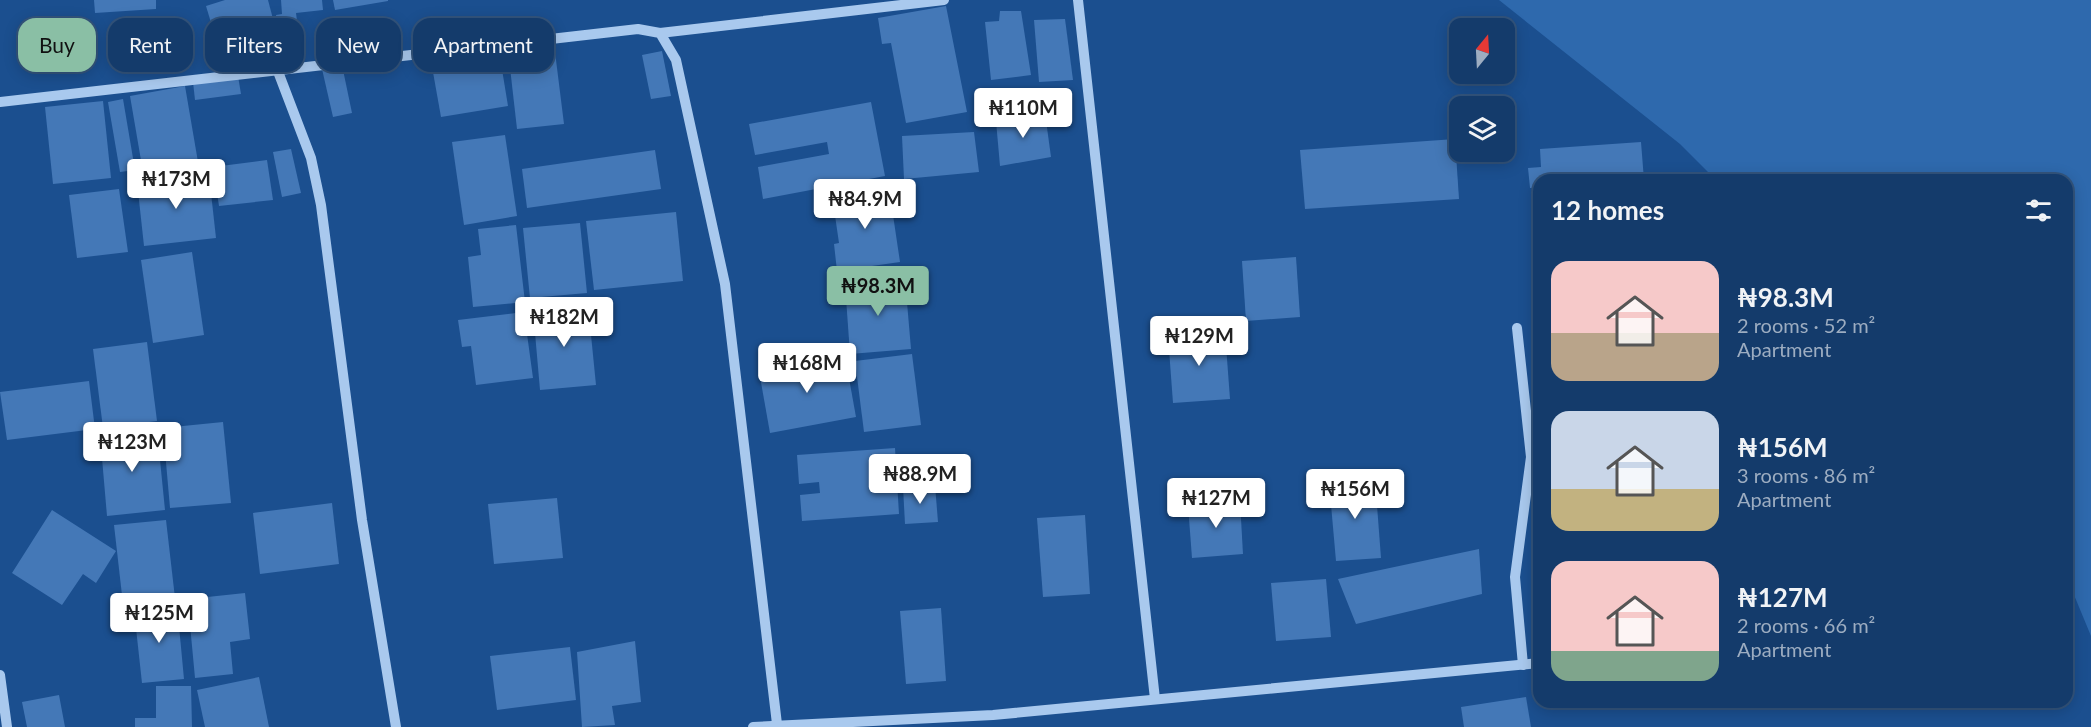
<!DOCTYPE html>
<html lang="en">
<head>
<meta charset="utf-8">
<style>
	body { margin:0; font-family:Lato,sans-serif; background:#214673; color:#f1f3f6; height:100vh; display:flex; flex-direction:column; font-size:22px; white-space:nowrap }
	* { box-sizing:border-box; margin:0 }
	p { font-size:20px; color:#9dadc1 }
	.icon { flex:none; width:33px; height:33px; fill:none; stroke:currentColor; stroke-width:2; stroke-linecap:round; stroke-linejoin:round }
	.map { position:relative; flex:1; overflow:hidden }
	.sheet { position:absolute; left:1533px; top:174px; width:540px; height:534px; display:flex; flex-direction:column; background:#143b6b; border-radius:18px; box-shadow:0 3px 15px #0003,0 0 0 2px #33557e }
	.sheet>* { flex:none }
	.guide { position:absolute; left:18px; top:18px; width:570px; height:54px; display:flex; gap:12px }
	.needle { width:39px; rotate:18deg }
	.buttons { position:absolute; left:1449px; top:18px; display:grid; gap:12px }
	.buttons a { display:grid; place-items:center; width:66px; height:66px; border-radius:12px; background:#143b6b; box-shadow:0 3px 15px #0003,0 0 0 2px #33557e; font-size:30px }
	.price { position:absolute; translate:-50% -51px; padding:0 14px; border-radius:6px; background:#fff; color:#222; font-size:20px; line-height:39px; filter:drop-shadow(0 2px 3px #0008) }
	.price::after { content:''; position:absolute; left:50%; top:36px; width:18px; height:14px; margin-left:-9px; background:inherit; clip-path:polygon(0 0,100% 0,50% 100%) }
	.price.active { background:#8abfa5; color:#111 }
	ul { padding:0; list-style:none }
	li { display:flex; align-items:center; gap:18px; height:150px; padding:0 18px }
	li span { display:grid; place-items:center; flex:none; width:168px; height:120px; border-radius:18px; color:#555 }
	li>.icon { margin-inline-start:auto }
	span .icon { width:72px; height:72px; fill:#fffc; stroke-width:1 }
	li b { font-size:26px }
	h2 { display:flex; justify-content:space-between; align-items:center; height:72px; padding:0 18px; font-size:26px }
	.chip { padding:0 21px; border-radius:18px; background:#143b6b; box-shadow:0 3px 15px #0003,0 0 0 2px #33557e; font-size:21px; line-height:54px }
	.chip.active { background:#8abfa5; color:#111 }
	.map>svg:first-child { display:block }
</style>
</head>
<body>
<div class="map">
<svg width="2091" height="727" viewBox="0 0 2091 727">
	<rect width="100%" height="100%" fill="#1b4f8f"/>
	<polygon fill="#2e69ad" points="1499,0 2091,0 2091,636 2067,578 2067,180 1716,180 1680,144"/>
	<g fill="#4478b7">
		<polygon points="94,0 156,0 156,9 95,13"/>
		<polygon points="225,0 268,0 273,19 215,36 206,6"/>
		<polygon points="281,0 322,0 323,10 296,13 299,36 279,39 276,15 282,14"/>
		<polygon points="333,0 388,0 388,1 335,10"/>
		<polygon points="946,6 967,112 906,123 891,43 882,44 878,18"/>
		<polygon points="1000,11 1021,11 1031,75 991,80 985,22 999,21"/>
		<polygon points="1065,19 1073,80 1039,82 1034,20"/>
		<polygon points="554,44 564,124 517,129 508,50"/>
		<polygon points="499,51 508,106 441,117 431,61"/>
		<polygon points="662,51 671,96 651,99 642,55"/>
		<polygon points="342,65 352,113 333,117 322,69"/>
		<polygon points="238,76 241,94 195,100 193,82"/>
		<polygon points="185,86 198,162 143,172 130,96"/>
		<polygon points="123,99 135,170 120,172 108,102"/>
		<polygon points="103,101 111,178 53,184 45,107"/>
		<polygon points="871,102 885,176 763,199 758,167 829,154 827,142 755,155 749,124"/>
		<polygon points="1045,113 1051,157 1000,166 996,121"/>
		<polygon points="974,132 979,172 904,179 902,136"/>
		<polygon points="505,135 517,216 464,225 452,142"/>
		<polygon points="1455,139 1459,199 1305,209 1300,150"/>
		<polygon points="1641,142 1644,180 1539,180 1539,188 1530,188 1528,168 1541,167 1540,149"/>
		<polygon points="291,149 301,193 282,197 273,152"/>
		<polygon points="655,150 661,189 527,208 522,169"/>
		<polygon points="267,160 273,200 219,206 213,167"/>
		<polygon points="209,175 216,238 144,246 137,182"/>
		<polygon points="889,188 900,262 837,271 834,244 839,243 832,195"/>
		<polygon points="119,189 128,252 77,258 69,195"/>
		<polygon points="676,212 683,281 594,290 586,221"/>
		<polygon points="580,223 587,293 530,298 523,228"/>
		<polygon points="516,225 525,302 473,307 468,257 481,255 478,229"/>
		<polygon points="192,252 204,335 153,343 141,260"/>
		<polygon points="1296,257 1300,317 1246,321 1242,261"/>
		<polygon points="905,279 911,349 850,354 845,284"/>
		<polygon points="588,305 596,385 540,390 533,310"/>
		<polygon points="524,312 533,378 476,385 471,346 462,347 458,320"/>
		<polygon points="1225,332 1230,399 1173,403 1168,336"/>
		<polygon points="147,342 157,421 103,428 93,349"/>
		<polygon points="912,354 921,425 864,432 855,361"/>
		<polygon points="845,356 856,417 770,433 759,371"/>
		<polygon points="89,381 95,429 7,440 0,392"/>
		<polygon points="223,422 231,503 170,508 163,428"/>
		<polygon points="157,430 165,510 107,516 100,435"/>
		<polygon points="895,448 899,514 802,521 800,495 820,493 819,482 799,484 797,455"/>
		<polygon points="1375,479 1381,558 1336,561 1329,482"/>
		<polygon points="935,485 938,522 905,524 903,487"/>
		<polygon points="557,498 563,558 494,564 488,504"/>
		<polygon points="1240,501 1243,554 1192,558 1188,505"/>
		<polygon points="332,503 339,564 260,574 253,513"/>
		<polygon points="52,510 116,551 96,583 83,574 62,605 12,573"/>
		<polygon points="1085,515 1090,594 1043,597 1037,518"/>
		<polygon points="166,520 175,598 123,604 114,525"/>
		<polygon points="1479,549 1482,594 1356,624 1338,579"/>
		<polygon points="1326,579 1331,637 1276,641 1271,583"/>
		<polygon points="245,593 250,639 230,642 233,674 195,678 189,614 199,613 198,598"/>
		<polygon points="177,605 184,679 142,683 134,610"/>
		<polygon points="941,608 946,681 906,684 900,611"/>
		<polygon points="635,641 641,702 612,706 615,725 582,727 577,652"/>
		<polygon points="570,647 576,700 497,710 490,656"/>
		<polygon points="259,677 269,727 205,727 197,690"/>
		<polygon points="156,686 191,686 192,727 135,727 135,718 156,718"/>
		<polygon points="59,695 65,727 27,727 22,702"/>
		<polygon points="1526,697 1531,727 1464,727 1461,707"/>
	</g>
	<g fill="none" stroke-linecap="round" stroke-linejoin="round">
		<g stroke="#a9c9ee" stroke-width="10">
			<polyline points="1078,0 1155,699"/>
			<polyline points="660,33 944,0"/>
			<polyline points="277,69 311,158 321,205 362,520 396,727"/>
			<polyline points="0,102 638,29 660,33 676,60 725,284 777,724"/>
			<polyline points="1517,328 1531,457 1515,577 1523,665"/>
			<polyline points="0,675 7,727"/>
			<polyline points="753,727 993,715 1539,663"/>
		</g>
	</g>
</svg>
<div class="buttons">
<a><svg class="needle" viewBox="-14 -14 28 28"><path d="M0-13l5 13h-10z" fill="#e53935"/><path d="M0 13l5-13h-10z" fill="#9dadc1"/></svg></a>
<a><svg class="icon" aria-label="layers" viewBox="0 0 24 24"><path d="M12 4l9 5-9 5-9-5zM3 14l9 5 9-5"/></svg></a>
</div>
<b class="price" style="left:1023px;top:139px">₦110M</b>
<b class="price" style="left:176px;top:210px">₦173M</b>
<b class="price" style="left:865px;top:230px">₦84.9M</b>
<b class="price active" style="left:878px;top:317px">₦98.3M</b>
<b class="price" style="left:564px;top:348px">₦182M</b>
<b class="price" style="left:1199px;top:367px">₦129M</b>
<b class="price" style="left:807px;top:394px">₦168M</b>
<b class="price" style="left:132px;top:473px">₦123M</b>
<b class="price" style="left:920px;top:505px">₦88.9M</b>
<b class="price" style="left:1355px;top:520px">₦156M</b>
<b class="price" style="left:1216px;top:529px">₦127M</b>
<b class="price" style="left:159px;top:644px">₦125M</b>
<div class="guide">
<a class="chip active">Buy</a>
<a class="chip">Rent</a>
<a class="chip">Filters</a>
<a class="chip">New</a>
<a class="chip">Apartment</a>
</div>
<section class="sheet">
<h2>12 homes<svg class="icon" aria-label="filters" viewBox="0 0 24 24"><path d="M4 7h16M4 17h16"/><circle cx="9" cy="7" r="2"/><circle cx="15" cy="17" r="2"/></svg></h2>
<ul>
<li><span style="background:linear-gradient(#f6c9c9 60%,#b9a48a 0)"><svg class="icon" aria-label="home" viewBox="0 0 24 24"><path d="M3 11l9-7 9 7M6 9v11h12V9"/></svg></span><div><b>₦98.3M</b><p>2 rooms · 52 m²</p><p>Apartment</p></div></li>
<li><span style="background:linear-gradient(#c9d6e8 65%,#c2b280 0)"><svg class="icon" aria-label="home" viewBox="0 0 24 24"><path d="M3 11l9-7 9 7M6 9v11h12V9"/></svg></span><div><b>₦156M</b><p>3 rooms · 86 m²</p><p>Apartment</p></div></li>
<li><span style="background:linear-gradient(#f6c9c9 75%,#7fa58c 0)"><svg class="icon" aria-label="home" viewBox="0 0 24 24"><path d="M3 11l9-7 9 7M6 9v11h12V9"/></svg></span><div><b>₦127M</b><p>2 rooms · 66 m²</p><p>Apartment</p></div></li>
</ul>
</section>
</div>
</body>
</html>
